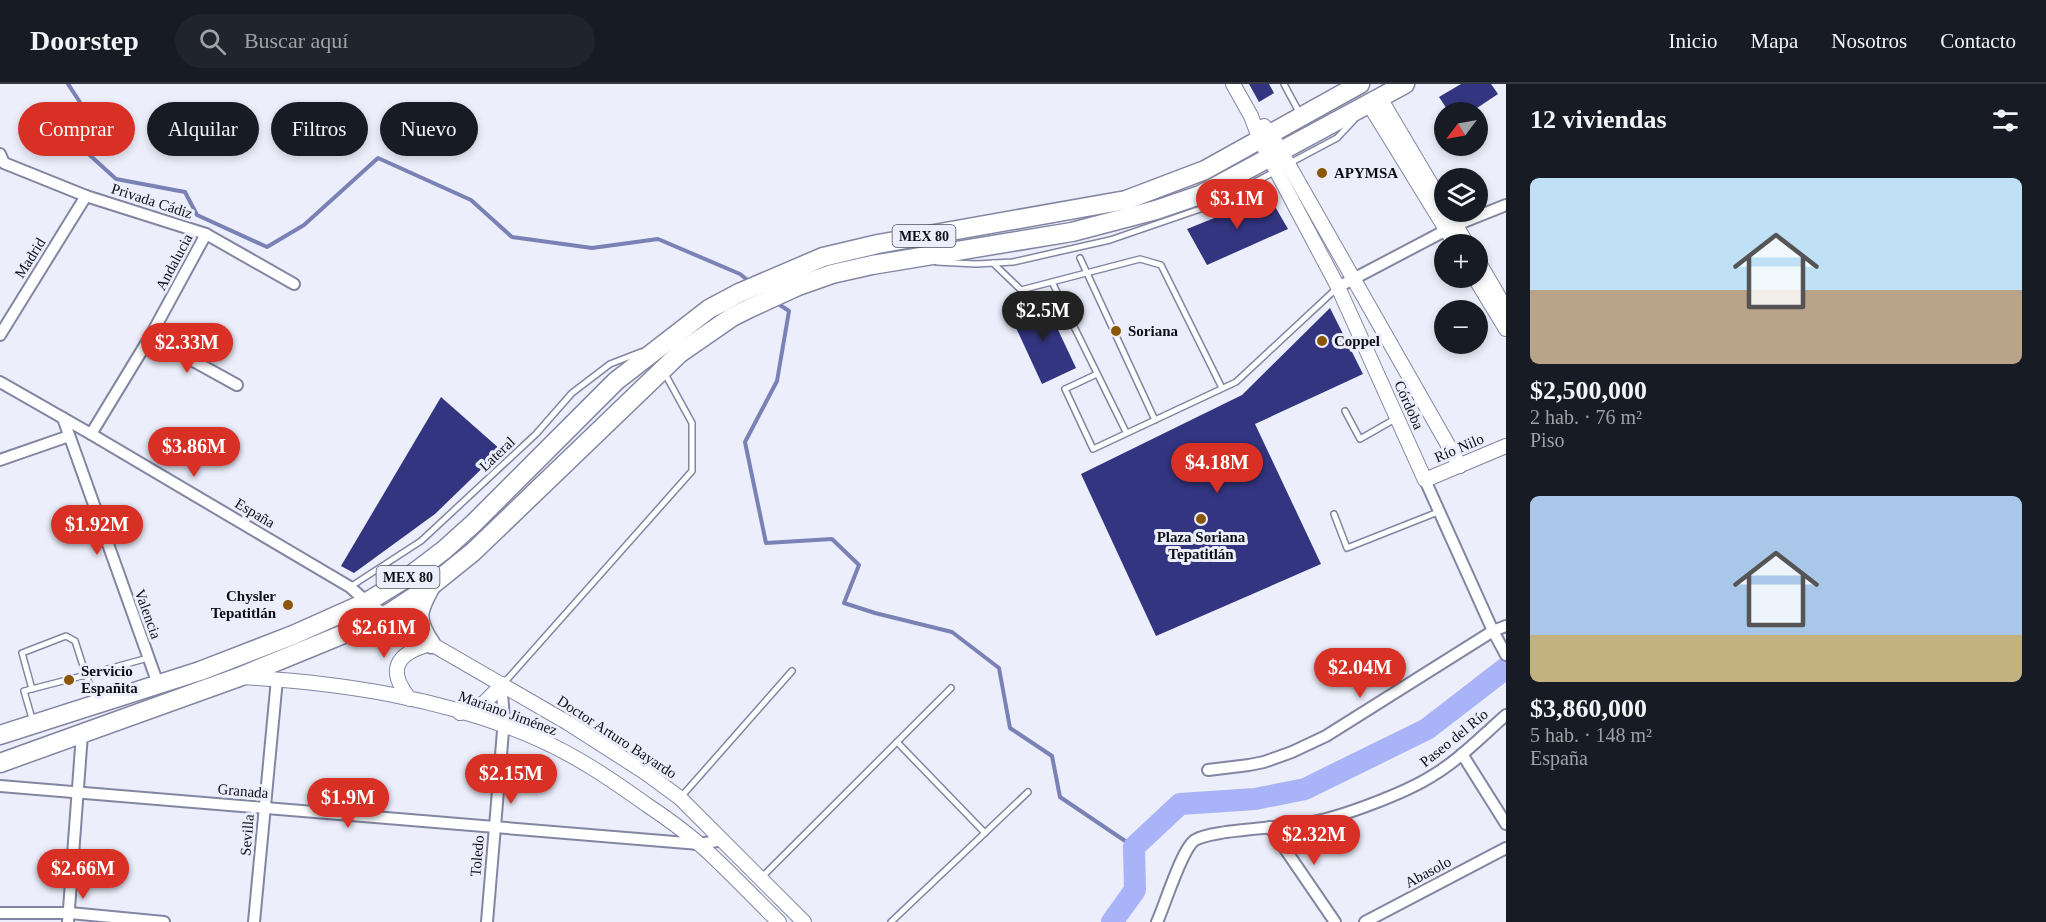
<!DOCTYPE html>
<html lang="es">
<head>
<meta charset="utf-8">
<style>
	body { margin:0; font-family:"Times New Roman",serif; background:#20242c; color:#f1f3f6; height:100vh; display:flex; flex-direction:column; font-size:22px; white-space:nowrap }
	* { box-sizing:border-box; margin:0 }
	p { font-size:20px; color:#9ea1a6 }
	.icon { flex:none; width:33px; height:33px; fill:none; stroke:currentColor; stroke-width:2; stroke-linecap:round; stroke-linejoin:round }
	.map { position:relative; flex:1; overflow:hidden }
	.details { display:flex; flex-direction:column; background:#171b24; width:540px }
	.details>* { flex:none }
	.top-card { position:absolute; left:18px; top:18px; width:570px; height:54px; display:flex; gap:12px }
	.needle { width:39px; rotate:238deg }
	.buttons { position:absolute; left:1434px; top:18px; display:grid; gap:12px }
	.buttons a { display:grid; place-items:center; width:54px; height:54px; border-radius:50%; background:#171b24; box-shadow:0 3px 9px #0003; font-size:30px }
	.price { position:absolute; translate:-50% -51px; padding:0 14px; border-radius:21px; background:#d93025; color:#fff; font-size:20px; line-height:39px; filter:drop-shadow(0 2px 3px #0008) }
	.price::after { content:''; position:absolute; left:50%; top:36px; width:18px; height:14px; margin-left:-9px; background:inherit; clip-path:polygon(0 0,100% 0,50% 100%) }
	.price.on { background:#222; color:#fff }
	ul { padding:0; list-style:none }
	li { display:grid; align-content:center; gap:12px; height:318px; padding:0 24px }
	li span { display:grid; place-items:center; height:186px; border-radius:9px; color:#555 }
	li>.icon { margin-inline-start:auto }
	span .icon { width:108px; height:108px; fill:#fffc; stroke-width:1 }
	li b { font-size:26px }
	h2 { display:flex; justify-content:space-between; align-items:center; height:72px; padding:0 24px; font-size:26px }
	.pill { padding:0 21px; border-radius:27px; background:#171b24; box-shadow:0 3px 9px #0003; font-size:21px; line-height:54px }
	.pill.on { background:#d93025; color:#fff }
	header { display:flex; align-items:center; gap:36px; box-sizing:border-box; height:84px; padding:0 30px; background:#171b24; border-bottom:2px solid #363941 }
	header strong { font-size:28px }
	nav { display:flex; gap:33px; margin-inline-start:auto; font-size:21px }
	.search { width:420px; height:54px; background:#20242c; display:flex; align-items:center; gap:15px; box-sizing:border-box; padding:0 21px; border-radius:33px; color:#9ea1a6; font-size:22px }
	main { display:flex; flex:1; min-height:0 }
	.map>svg:first-child { display:block }
</style>
</head>
<body>
<header>
<strong>Doorstep</strong>
<div class="search"><svg class="icon" aria-label="search" viewBox="0 0 24 24"><circle cx="10" cy="10" r="6"/><path d="M15 15l6 6"/></svg>Buscar aquí</div>
<nav><a>Inicio</a><a>Mapa</a><a>Nosotros</a><a>Contacto</a></nav>
</header>
<main>
<div class="map">
<svg width="1506" height="838" viewBox="0 0 1506 838">
	<rect width="100%" height="100%" fill="#eceefb"/>
	<g fill="none" stroke-linecap="round" stroke-linejoin="round">
		<g stroke="#7a82b5" stroke-width="4">
			<polyline points="68,0 87,29 83,65 116,95 185,108 197,131 267,163 304,141 378,74 471,116 512,153 592,164 658,155 740,190 750,198"/>
			<polyline points="777,219 789,227 777,297 745,358 766,459 832,455 859,481 844,519 875,529 952,548 999,584 1010,644 1052,672 1060,713 1134,763"/>
		</g>
		<polyline stroke="#a9b3f8" stroke-width="22" points="1112,838 1135,806 1134,763 1180,720 1255,715 1305,705 1427,645 1506,584"/>
	</g>
	<g fill="#333580">
		<polygon points="1249,0 1269,0 1274,9 1259,18"/>
		<polygon points="1461,0 1491,0 1498,10 1471,28 1449,28 1439,13"/>
		<polygon points="1269,112 1288,145 1207,181 1187,145"/>
		<polygon points="1044,216 1076,284 1042,300 1011,233"/>
		<polygon points="1330,224 1363,290 1255,340 1321,480 1156,552 1081,390 1242,311"/>
		<polygon points="441,313 501,366 435,430 354,489 341,482"/>
	</g>
	<g fill="none" stroke-linecap="round" stroke-linejoin="round">
		<g stroke="#8286a2" stroke-width="8">
			<g id="service">
				<polyline points="1284,0 1299,28"/>
				<polyline points="1290,79 1337,54 1354,36"/>
				<polyline points="1080,174 1155,336"/>
				<polyline points="937,178 976,180 1013,178 1110,156 1212,121 1274,88"/>
				<polyline points="993,179 1021,206 1140,175 1161,181 1222,304"/>
				<polyline points="1052,198 1126,348"/>
				<polyline points="1097,290 1065,305 1093,365 1236,298 1337,204"/>
				<polyline points="1345,327 1360,355 1395,335"/>
				<polyline points="1334,430 1347,464 1438,428"/>
				<polyline points="350,503 421,457 536,350 572,309 610,280 641,268"/>
				<polyline points="504,599 692,387 692,339 664,288"/>
				<polyline points="32,605 22,569 66,552 75,557 86,591 148,574"/>
				<polyline points="33,638 24,607 86,591 96,618"/>
				<polyline points="897,658 985,749"/>
				<polyline points="681,713 792,587"/>
				<polyline points="762,793 951,604"/>
				<polyline points="891,838 1028,708"/>
			</g>
		</g>
		<g stroke="#8286a2" stroke-width="14">
			<g id="minor">
				<polyline points="0,70 4,79 86,112 206,150 294,200"/>
				<polyline points="1338,203 1456,141 1506,121"/>
				<polyline points="0,251 86,112"/>
				<polyline points="150,253 237,301"/>
				<polyline points="0,298 91,350 350,503 367,518"/>
				<polyline points="63,334 158,600"/>
				<polyline points="91,350 150,253 206,150"/>
				<polyline points="0,376 69,352"/>
				<polyline points="1425,396 1493,547 1506,571"/>
				<polyline points="1462,670 1506,740"/>
				<polyline points="1208,686 1249,681 1264,678 1292,668 1326,652 1493,547 1506,542"/>
				<polyline points="0,702 699,760 723,756"/>
				<polyline points="1270,743 1335,838"/>
				<polyline points="0,829 70,829 164,838"/>
				<polyline points="68,838 82,650"/>
				<polyline points="254,838 277,595"/>
				<polyline points="487,838 504,635 502,609 503,600"/>
				<path d="M1157,838C1165,821 1182,764 1195,756C1204,751 1216,750 1226,748C1255,744 1284,743 1313,738C1344,732 1405,709 1432,692C1459,676 1482,652 1506,631"/>
				<polyline points="1365,838 1506,764"/>
			</g>
		</g>
		<g stroke="#8286a2" stroke-width="16">
			<g id="tertiary">
				<polyline points="1233,0 1251,32 1260,56 1338,203 1425,396 1506,362"/>
				<polyline points="1380,14 1444,122"/>
				<polyline points="1369,20 1455,160"/>
				<polyline points="1264,42 1271,50 1460,382"/>
				<polyline points="1448,128 1467,160"/>
				<polyline points="1478,177 1506,225"/>
				<polyline points="1475,194 1506,245"/>
				<polyline points="377,527 383,532 568,639 646,689 680,714 804,838"/>
				<path d="M241,593C342,599 445,614 538,655C577,672 612,696 647,721C668,735 689,750 708,768C732,790 755,815 779,838"/>
				<path d="M410,615C386,586 396,569 431,560"/>
				<polyline points="460,629 484,619 503,600"/>
			</g>
		</g>
		<g stroke="#8286a2" stroke-width="21">
			<g id="primary">
				<path d="M431,560C414,535 417,527 431,502"/>
				<polyline points="0,651 200,587 293,551 367,518 411,491 444,466 474,439 616,297 709,225 739,209 823,173 878,160 1126,116 1205,86 1360,0"/>
				<polyline points="0,679 239,593 356,545 391,528 432,501 473,468 680,269 732,233 750,224 798,202 832,190 872,181 1072,148 1156,126 1200,111 1405,0"/>
			</g>
		</g>
		<use href="#service" stroke="#fff" stroke-width="5"/>
		<use href="#minor" stroke="#fff" stroke-width="10"/>
		<use href="#tertiary" stroke="#fff" stroke-width="14"/>
		<use href="#primary" stroke="#fff" stroke-width="18"/>
	</g>
	<g fill="#8c5607" stroke="#eceefb" stroke-width="2">
		<circle cx="1322" cy="89" r="6"/>
		<circle cx="1116" cy="247" r="6"/>
		<circle cx="1322" cy="257" r="6"/>
		<circle cx="1201" cy="435" r="6"/>
		<circle cx="288" cy="521" r="6"/>
		<circle cx="69" cy="596" r="6"/>
	</g>
	<g text-anchor="middle" dominant-baseline="central" stroke-width="6" stroke-linejoin="round" paint-order="stroke">
		<g fill="#eceefb" stroke="#50515c" stroke-width="1.5">
			<rect x="892.5" y="141" width="63" height="22" rx="4.5"/>
			<rect x="376.5" y="482" width="63" height="22" rx="4.5"/>
		</g>
		<g font-size="14" font-weight="bold" fill="#0d0e18">
			<text x="924" y="152">MEX 80</text>
			<text x="408" y="493">MEX 80</text>
		</g>
		<g font-size="15" font-weight="bold" fill="#0d0e18" stroke="#eceefb" text-anchor="start">
			<text x="1334" y="89">APYMSA</text>
			<text x="1128" y="247">Soriana</text>
			<text x="1334" y="257">Coppel</text>
			<text x="1201" y="453" text-anchor="middle">Plaza Soriana<tspan x="1201" dy="17">Tepatitlán</tspan></text>
			<text x="276" y="512" text-anchor="end">Chysler<tspan x="276" dy="17">Tepatitlán</tspan></text>
			<text x="81" y="587">Servicio<tspan x="81" dy="17">Españita</tspan></text>
		</g>
		<g font-size="15" fill="#0d0e18" stroke="#eceefb">
			<text transform="translate(152 117) rotate(18)">Privada Cádiz</text>
			<text transform="translate(30 174) rotate(-58)">Madrid</text>
			<text transform="translate(174 178) rotate(-62)">Andalucia</text>
			<text transform="translate(1409 321) rotate(66)">Córdoba</text>
			<text transform="translate(1459 364) rotate(-23)">Río Nilo</text>
			<text transform="translate(497 370) rotate(-43)">Lateral</text>
			<text transform="translate(255 429) rotate(31)">España</text>
			<text transform="translate(148 530) rotate(70)">Valencia</text>
			<text transform="translate(508 629) rotate(20)">Mariano Jiménez</text>
			<text transform="translate(617 653) rotate(33)">Doctor Arturo Bayardo</text>
			<text transform="translate(1454 654) rotate(-39)">Paseo del Río</text>
			<text transform="translate(243 707) rotate(5)">Granada</text>
			<text transform="translate(247 751) rotate(-85)">Sevilla</text>
			<text transform="translate(477 772) rotate(-85)">Toledo</text>
			<text transform="translate(1428 788) rotate(-28)">Abasolo</text>
		</g>
	</g>
</svg>
<div class="buttons">
<a><svg class="needle" viewBox="-14 -14 28 28"><path d="M0-13l5 13h-10z" fill="#e53935"/><path d="M0 13l5-13h-10z" fill="#9ea1a6"/></svg></a>
<a><svg class="icon" aria-label="layers" viewBox="0 0 24 24"><path d="M12 4l9 5-9 5-9-5zM3 14l9 5 9-5"/></svg></a>
<a>+</a>
<a>−</a>
</div>
<b class="price" style="left:1237px;top:146px">$3.1M</b>
<b class="price on" style="left:1043px;top:258px">$2.5M</b>
<b class="price" style="left:187px;top:290px">$2.33M</b>
<b class="price" style="left:194px;top:394px">$3.86M</b>
<b class="price" style="left:1217px;top:410px">$4.18M</b>
<b class="price" style="left:97px;top:472px">$1.92M</b>
<b class="price" style="left:384px;top:575px">$2.61M</b>
<b class="price" style="left:1360px;top:615px">$2.04M</b>
<b class="price" style="left:511px;top:721px">$2.15M</b>
<b class="price" style="left:348px;top:745px">$1.9M</b>
<b class="price" style="left:1314px;top:782px">$2.32M</b>
<b class="price" style="left:83px;top:816px">$2.66M</b>
<div class="top-card">
<a class="pill on">Comprar</a>
<a class="pill">Alquilar</a>
<a class="pill">Filtros</a>
<a class="pill">Nuevo</a>
</div>
</div>
<section class="details">
<h2>12 viviendas<svg class="icon" aria-label="filters" viewBox="0 0 24 24"><path d="M4 7h16M4 17h16"/><circle cx="9" cy="7" r="2"/><circle cx="15" cy="17" r="2"/></svg></h2>
<ul>
<li><span style="background:linear-gradient(#bfe0f5 60%,#b9a48a 0)"><svg class="icon" aria-label="home" viewBox="0 0 24 24"><path d="M3 11l9-7 9 7M6 9v11h12V9"/></svg></span><div><b>$2,500,000</b><p>2 hab. · 76 m²</p><p>Piso</p></div></li>
<li><span style="background:linear-gradient(#a9c7e8 75%,#c2b280 0)"><svg class="icon" aria-label="home" viewBox="0 0 24 24"><path d="M3 11l9-7 9 7M6 9v11h12V9"/></svg></span><div><b>$3,860,000</b><p>5 hab. · 148 m²</p><p>España</p></div></li>
</ul>
</section>
</main>
</body>
</html>
